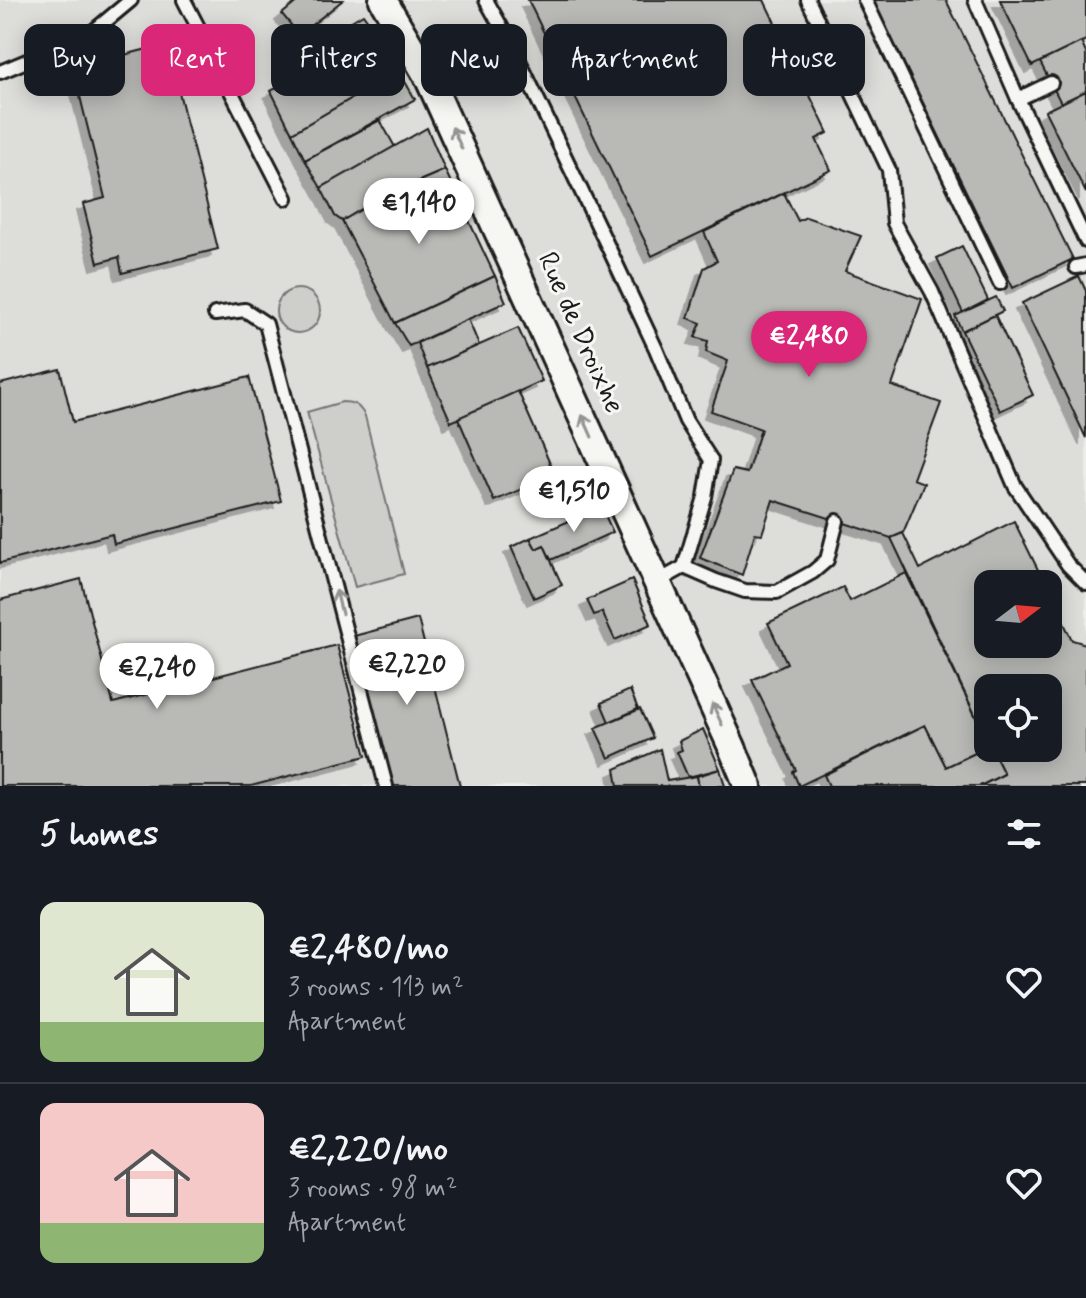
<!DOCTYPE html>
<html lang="en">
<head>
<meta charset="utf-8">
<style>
	body { margin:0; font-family:Mynerve,sans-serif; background:#242831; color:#f1f3f6; height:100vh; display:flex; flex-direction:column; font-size:30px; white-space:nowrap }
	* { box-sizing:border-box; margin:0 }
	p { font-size:26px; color:#9ea1a6 }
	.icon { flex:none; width:44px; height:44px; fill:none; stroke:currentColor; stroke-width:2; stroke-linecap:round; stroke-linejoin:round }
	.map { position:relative; height:786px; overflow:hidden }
	.sheet { display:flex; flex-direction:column; background:#171b24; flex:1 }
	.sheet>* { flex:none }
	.hud { position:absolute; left:24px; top:24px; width:1038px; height:72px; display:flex; gap:16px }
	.needle { width:52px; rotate:74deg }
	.tools { position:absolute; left:974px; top:570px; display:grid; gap:16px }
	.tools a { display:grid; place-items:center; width:88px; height:88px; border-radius:16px; background:#171b24; box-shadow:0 4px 20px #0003; font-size:40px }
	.price { position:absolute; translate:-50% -68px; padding:0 18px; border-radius:28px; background:#fff; color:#222; font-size:26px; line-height:52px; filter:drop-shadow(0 2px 4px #0008) }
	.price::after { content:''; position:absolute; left:50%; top:48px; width:24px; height:18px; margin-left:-12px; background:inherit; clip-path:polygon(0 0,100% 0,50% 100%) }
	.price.selected { background:#db2777; color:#fff }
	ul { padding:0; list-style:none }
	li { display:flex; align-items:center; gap:24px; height:200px; padding:0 40px }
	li+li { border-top:2px solid #363941 }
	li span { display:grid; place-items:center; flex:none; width:224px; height:160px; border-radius:16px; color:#555 }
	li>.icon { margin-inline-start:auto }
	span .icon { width:96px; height:96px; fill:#fffc; stroke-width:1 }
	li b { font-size:34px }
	h2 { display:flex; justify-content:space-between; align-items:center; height:96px; padding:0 40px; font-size:34px }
	.pill { padding:0 28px; border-radius:16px; background:#171b24; box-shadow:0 4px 20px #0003; font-size:28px; line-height:72px }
	.pill.selected { background:#db2777; color:#fff }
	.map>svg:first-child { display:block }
</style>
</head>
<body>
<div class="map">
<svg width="1086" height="786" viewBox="0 0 1086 786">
	<defs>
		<filter id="shadow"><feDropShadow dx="-7" dy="7" stdDeviation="0" flood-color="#0004"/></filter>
	</defs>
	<rect width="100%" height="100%" fill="#edede9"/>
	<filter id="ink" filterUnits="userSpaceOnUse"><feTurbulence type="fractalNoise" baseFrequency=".0125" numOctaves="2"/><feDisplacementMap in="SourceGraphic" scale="16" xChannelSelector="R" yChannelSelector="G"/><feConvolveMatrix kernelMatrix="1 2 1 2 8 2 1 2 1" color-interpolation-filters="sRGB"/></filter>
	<g filter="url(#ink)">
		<path fill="#ddddda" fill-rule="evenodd" d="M0,0H1086V786H0ZM988,584H1048V644H988ZM988,688H1048V748H988Z"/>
		<g fill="#cececb" stroke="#757574" stroke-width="2">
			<circle cx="298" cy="311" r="22"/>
			<path d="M342,402C354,402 359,405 365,416L404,574L355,587L307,412Z"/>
		</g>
		<g fill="#b9b9b6" stroke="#1c1c1c" stroke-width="2" filter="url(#shadow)">
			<polygon points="299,0 343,0 299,35 282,14"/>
			<polygon points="528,0 764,0 828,133 816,139 831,170 652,256"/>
			<polygon points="873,0 946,0 1073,259 1013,288"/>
			<polygon points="1000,0 1086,0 1086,40 1032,66"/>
			<polygon points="363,14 376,32 345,50 335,31"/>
			<polygon points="376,32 399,71 292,133 271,91"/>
			<polygon points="1081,42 1086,53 1086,91 1061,103 1040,62"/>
			<polygon points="167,44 218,249 122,273 119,257 98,263 83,204 105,198 73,68"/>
			<polygon points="399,71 415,99 305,160 292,133"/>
			<polygon points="1086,91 1086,193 1045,111"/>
			<polygon points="380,120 395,147 321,188 305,160"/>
			<polygon points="427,128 445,170 382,197 342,221 335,216 321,188"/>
			<polygon points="445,170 495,276 395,323 342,221 382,197"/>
			<polygon points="784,193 798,221 806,217 861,236 845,271 922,299 892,386 941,403 913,479 924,483 903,533 891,538 773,500 762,534 755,533 742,575 700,558 733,470 747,473 761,429 711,411 728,361 706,352 708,341 695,337 701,323 688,318 704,268 717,261 704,232"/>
			<polygon points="962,246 988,300 963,313 937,258"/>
			<polygon points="495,276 506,302 409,346 395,323"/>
			<polygon points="1079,276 1086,291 1086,438 1022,303"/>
			<polygon points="996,297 1003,311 962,331 955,316"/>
			<polygon points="995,315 1033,395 1000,411 962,331"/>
			<polygon points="468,319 479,345 427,368 417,343"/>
			<polygon points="518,328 542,381 451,422 427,368"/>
			<polygon points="60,369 73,422 249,377 281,501 114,544 112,534 0,563 0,384"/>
			<polygon points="518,391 555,475 494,501 458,418"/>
			<polygon points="601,507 613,532 551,560 544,545 536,549 530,538"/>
			<polygon points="1014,521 1045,584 988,584 988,644 1048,644 1048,590 1072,640 1086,644 1086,786 980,786 1004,774 991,748 1048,748 1048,688 988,688 988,742 891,538 903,533 920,569"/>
			<polygon points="530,538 536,549 544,545 562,585 534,598 511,547"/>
			<polygon points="906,573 988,742 988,747 946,767 925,725 799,786 793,772 796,770 752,680 787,663 768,623 843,587 850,601"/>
			<polygon points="81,579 113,703 337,645 366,756 251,786 0,786 0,600"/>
			<polygon points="632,580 651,624 615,640 602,612 594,615 587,600"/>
			<polygon points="418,619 460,786 392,786 354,636"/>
			<polygon points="630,690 638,709 609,722 601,703"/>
			<polygon points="640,709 653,738 609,758 595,728"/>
			<polygon points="925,725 946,767 988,747 991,748 1004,774 980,786 829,786 824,775"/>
			<polygon points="703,729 720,769 688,777 677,752 682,750 679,741"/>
			<polygon points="660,749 667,781 697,776 699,786 618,786 615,769"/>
			<polygon points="720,769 725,786 699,786 697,776"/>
		</g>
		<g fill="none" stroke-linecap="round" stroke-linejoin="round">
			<g stroke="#1c1c1c" stroke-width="18">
				<g id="service">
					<polyline points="184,0 286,198"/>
					<polyline points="486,0 513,48 611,253 656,349 686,421 711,460 705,497 684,567 657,582"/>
					<polyline points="808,0 889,170 894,223 932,292 1015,486 1068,565 1086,583"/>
					<polyline points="865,0 1000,283"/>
					<polyline points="975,0 1018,99 1086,241"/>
					<polyline points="0,72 89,35 131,0"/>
					<polyline points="1018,99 1051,83"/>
					<polyline points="1076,267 1086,265"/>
					<polyline points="215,314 245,310 266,324 386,786"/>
					<polyline points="684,567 716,581 745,591 777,592 813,572 827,560 837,521"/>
				</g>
			</g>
			<g stroke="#1c1c1c" stroke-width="32">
				<polyline id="minor" points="383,0 428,77 731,745 748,786"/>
			</g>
			<use href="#service" stroke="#f6f6f2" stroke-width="12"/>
			<use href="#minor" stroke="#f6f6f2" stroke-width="26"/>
		</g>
		<defs><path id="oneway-shaft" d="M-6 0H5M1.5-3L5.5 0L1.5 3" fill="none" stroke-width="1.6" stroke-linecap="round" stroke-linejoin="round" transform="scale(2)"/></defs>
		<g stroke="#949492">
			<use href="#oneway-shaft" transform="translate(457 138) rotate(-114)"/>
			<use href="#oneway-shaft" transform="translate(587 426) rotate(-114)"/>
			<use href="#oneway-shaft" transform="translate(339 602) rotate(-104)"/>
			<use href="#oneway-shaft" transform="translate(717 714) rotate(-115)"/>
		</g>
	</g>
	<g text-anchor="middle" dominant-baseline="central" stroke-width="6" stroke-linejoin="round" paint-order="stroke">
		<g font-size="28" fill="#1c1c1c" stroke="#f6f6f2">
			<text transform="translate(580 333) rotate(66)">Rue de Droixhe</text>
		</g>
	</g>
</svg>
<div class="tools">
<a><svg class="needle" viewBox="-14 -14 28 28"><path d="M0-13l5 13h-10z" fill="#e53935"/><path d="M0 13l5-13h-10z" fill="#9ea1a6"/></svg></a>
<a><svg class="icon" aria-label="locate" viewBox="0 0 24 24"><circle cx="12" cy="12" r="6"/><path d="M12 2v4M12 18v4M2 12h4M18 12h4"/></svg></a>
</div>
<b class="price" style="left:419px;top:246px">€1,140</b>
<b class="price selected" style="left:809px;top:379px">€2,480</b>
<b class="price" style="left:574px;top:534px">€1,510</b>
<b class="price" style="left:407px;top:707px">€2,220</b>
<b class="price" style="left:157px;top:711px">€2,240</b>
<div class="hud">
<a class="pill">Buy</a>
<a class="pill selected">Rent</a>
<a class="pill">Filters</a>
<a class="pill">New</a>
<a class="pill">Apartment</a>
<a class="pill">House</a>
</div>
</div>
<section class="sheet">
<h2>5 homes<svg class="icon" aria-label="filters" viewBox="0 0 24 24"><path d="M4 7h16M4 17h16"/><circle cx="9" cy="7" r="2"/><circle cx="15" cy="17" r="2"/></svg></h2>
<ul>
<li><span style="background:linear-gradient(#dfe7d0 75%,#8fb573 0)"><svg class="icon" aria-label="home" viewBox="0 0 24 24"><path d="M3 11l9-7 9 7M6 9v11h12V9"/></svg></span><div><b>€2,480/mo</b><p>3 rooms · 113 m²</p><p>Apartment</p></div><svg class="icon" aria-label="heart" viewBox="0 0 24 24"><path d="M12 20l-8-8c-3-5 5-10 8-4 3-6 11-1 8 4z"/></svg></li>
<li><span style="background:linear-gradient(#f6c9c9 75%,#8fb573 0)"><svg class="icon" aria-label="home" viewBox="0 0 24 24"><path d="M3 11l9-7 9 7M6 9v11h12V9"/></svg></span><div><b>€2,220/mo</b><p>3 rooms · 98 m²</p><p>Apartment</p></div><svg class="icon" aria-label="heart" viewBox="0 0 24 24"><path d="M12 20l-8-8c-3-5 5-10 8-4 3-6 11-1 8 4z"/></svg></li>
</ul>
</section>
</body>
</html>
